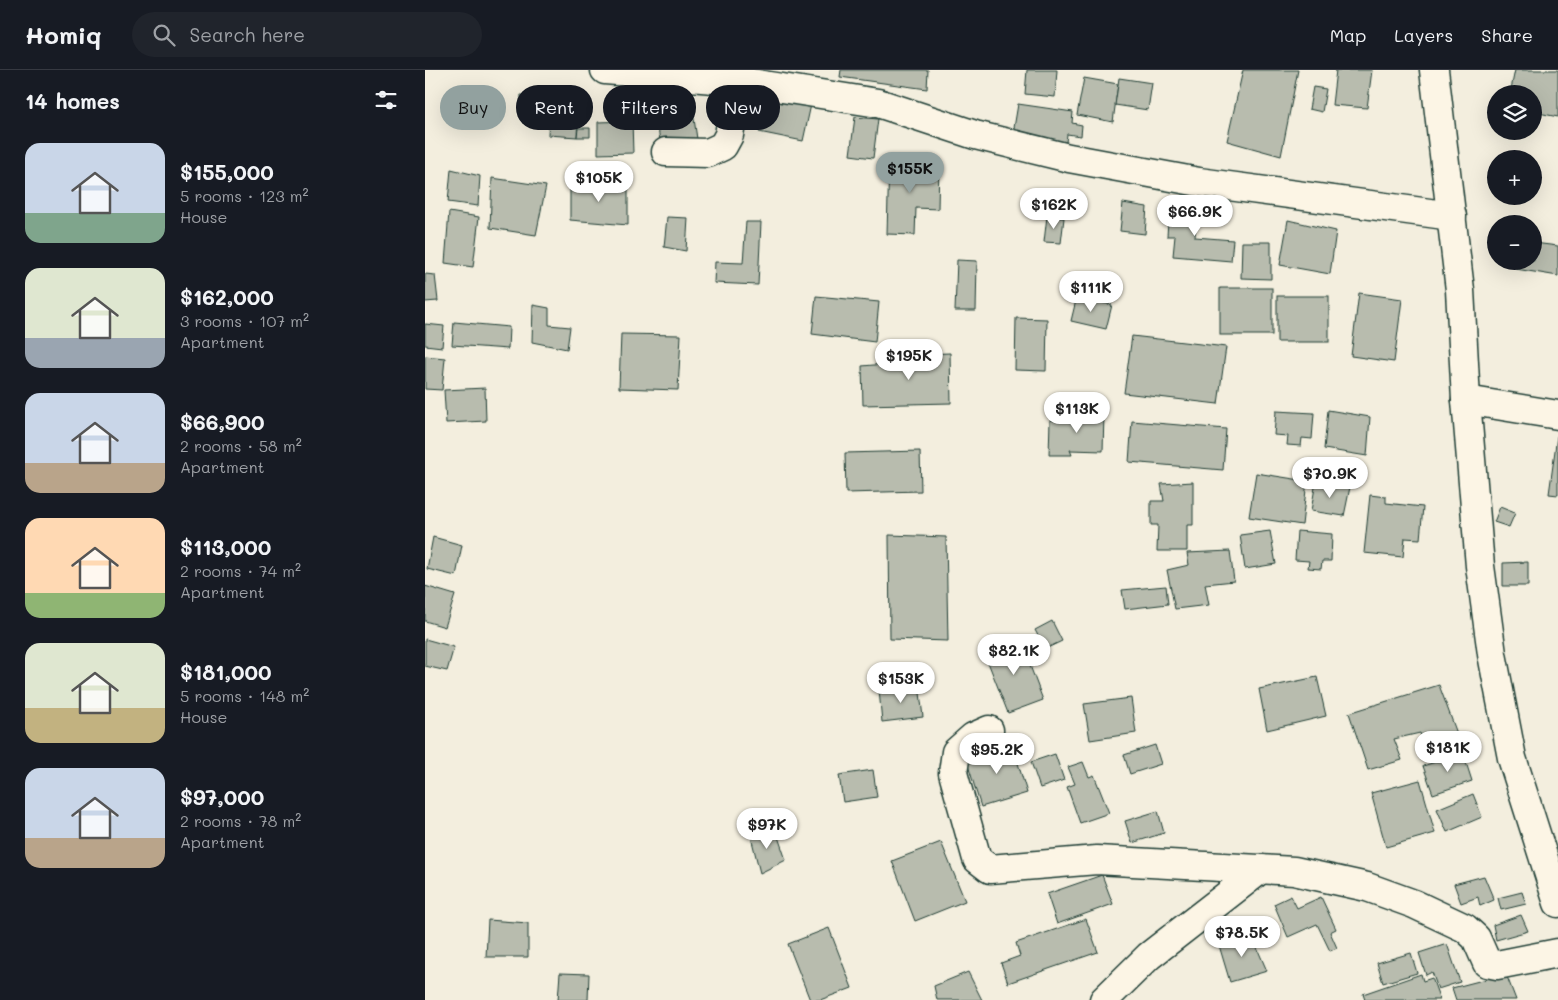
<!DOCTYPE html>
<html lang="en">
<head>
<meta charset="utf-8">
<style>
	body { margin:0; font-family:Mali,sans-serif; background:#20242c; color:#f1f3f6; height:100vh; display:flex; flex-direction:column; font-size:19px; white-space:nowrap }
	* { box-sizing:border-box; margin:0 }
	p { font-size:16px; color:#9ea1a6 }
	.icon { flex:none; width:28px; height:28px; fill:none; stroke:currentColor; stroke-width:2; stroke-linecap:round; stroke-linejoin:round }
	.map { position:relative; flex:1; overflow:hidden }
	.details { display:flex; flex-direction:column; background:#171b24; width:425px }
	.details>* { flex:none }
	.guide { position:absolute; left:15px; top:15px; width:475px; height:45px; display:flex; gap:10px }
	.tools { position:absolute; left:1062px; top:15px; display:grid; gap:10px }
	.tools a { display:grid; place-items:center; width:55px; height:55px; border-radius:50%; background:#171b24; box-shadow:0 5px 20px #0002; font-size:25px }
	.price { position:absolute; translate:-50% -42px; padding:0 11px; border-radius:18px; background:#fff; color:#222; font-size:16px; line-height:32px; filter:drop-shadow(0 1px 2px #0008) }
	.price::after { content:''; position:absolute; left:50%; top:30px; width:15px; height:11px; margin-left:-8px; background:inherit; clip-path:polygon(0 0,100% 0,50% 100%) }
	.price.selected { background:#92a19f; color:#111 }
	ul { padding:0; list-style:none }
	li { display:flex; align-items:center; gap:15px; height:125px; padding:0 25px }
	li span { display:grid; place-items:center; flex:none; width:140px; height:100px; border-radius:15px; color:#555 }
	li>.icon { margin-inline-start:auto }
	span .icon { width:60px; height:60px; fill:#fffc; stroke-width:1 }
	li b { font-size:21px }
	h2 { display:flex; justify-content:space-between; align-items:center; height:60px; padding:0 25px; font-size:21px }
	.pill { padding:0 18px; border-radius:22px; background:#171b24; box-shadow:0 5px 20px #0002; font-size:18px; line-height:45px }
	.pill.selected { background:#92a19f; color:#111 }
	header { display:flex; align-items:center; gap:30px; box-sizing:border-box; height:70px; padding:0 25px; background:#171b24; border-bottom:1px solid #363941 }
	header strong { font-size:24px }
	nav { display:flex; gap:28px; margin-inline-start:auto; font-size:18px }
	.search { width:350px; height:45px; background:#20242c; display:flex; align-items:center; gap:12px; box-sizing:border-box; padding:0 18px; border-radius:28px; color:#9ea1a6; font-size:19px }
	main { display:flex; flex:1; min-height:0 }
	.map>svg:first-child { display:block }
</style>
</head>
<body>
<header>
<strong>Homiq</strong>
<div class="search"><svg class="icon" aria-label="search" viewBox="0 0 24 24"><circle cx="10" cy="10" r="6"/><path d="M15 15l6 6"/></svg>Search here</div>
<nav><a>Map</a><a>Layers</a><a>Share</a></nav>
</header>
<main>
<section class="details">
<h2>14 homes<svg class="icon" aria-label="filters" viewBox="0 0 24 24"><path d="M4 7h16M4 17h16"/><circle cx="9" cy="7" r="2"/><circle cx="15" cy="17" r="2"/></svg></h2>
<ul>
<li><span style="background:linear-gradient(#c9d6e8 70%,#7fa58c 0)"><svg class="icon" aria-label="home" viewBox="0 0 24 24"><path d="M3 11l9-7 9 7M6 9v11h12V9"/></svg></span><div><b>$155,000</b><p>5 rooms · 123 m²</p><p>House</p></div></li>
<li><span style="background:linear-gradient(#dfe7d0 70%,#9aa5b1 0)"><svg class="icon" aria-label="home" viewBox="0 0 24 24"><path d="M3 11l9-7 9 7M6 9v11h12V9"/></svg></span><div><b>$162,000</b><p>3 rooms · 107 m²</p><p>Apartment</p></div></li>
<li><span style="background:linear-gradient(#c9d6e8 70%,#b9a48a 0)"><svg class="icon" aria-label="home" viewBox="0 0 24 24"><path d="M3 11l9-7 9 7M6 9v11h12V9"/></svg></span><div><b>$66,900</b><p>2 rooms · 58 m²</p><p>Apartment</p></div></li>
<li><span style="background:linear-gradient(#ffd9b3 75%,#8fb573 0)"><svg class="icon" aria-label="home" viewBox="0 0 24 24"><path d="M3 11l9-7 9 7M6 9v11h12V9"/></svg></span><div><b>$113,000</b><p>2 rooms · 74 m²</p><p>Apartment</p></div></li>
<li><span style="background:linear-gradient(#dfe7d0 65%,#c2b280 0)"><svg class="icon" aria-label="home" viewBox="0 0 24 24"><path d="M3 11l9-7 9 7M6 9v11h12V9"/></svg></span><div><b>$181,000</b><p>5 rooms · 148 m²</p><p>House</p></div></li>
<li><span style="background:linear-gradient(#c9d6e8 70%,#b9a48a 0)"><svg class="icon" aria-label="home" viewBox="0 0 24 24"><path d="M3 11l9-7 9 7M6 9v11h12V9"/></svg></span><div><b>$97,000</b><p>2 rooms · 78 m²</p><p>Apartment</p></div></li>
</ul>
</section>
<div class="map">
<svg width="1133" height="930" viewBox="0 0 1133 930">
	<rect width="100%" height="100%" fill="#f3eede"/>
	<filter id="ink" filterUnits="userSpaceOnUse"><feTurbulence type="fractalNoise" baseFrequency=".02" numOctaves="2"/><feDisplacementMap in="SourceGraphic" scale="10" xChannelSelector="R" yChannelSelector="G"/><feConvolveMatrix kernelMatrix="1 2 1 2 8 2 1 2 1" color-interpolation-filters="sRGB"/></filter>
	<g filter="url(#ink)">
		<g fill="#b8bcae" stroke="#1f3d34">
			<polygon points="416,0 503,0 502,19 415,7"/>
			<polygon points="602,0 632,0 630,27 600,24"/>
			<polygon points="818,0 873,0 856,86 802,71"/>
			<polygon points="911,0 947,0 942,38 907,35"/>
			<polygon points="1090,0 1133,0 1133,47 1109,42 1109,24 1085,24"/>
			<polygon points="659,8 693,14 688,52 652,45"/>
			<polygon points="694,8 727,13 723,40 690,35"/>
			<polygon points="888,17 901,19 897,42 884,39"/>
			<polygon points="334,20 387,30 378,71 334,62 338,44 330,43"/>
			<polygon points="125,23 154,25 152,67 123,65"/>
			<polygon points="96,25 122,26 122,47 95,46"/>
			<polygon points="266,29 274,82 237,84 229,32"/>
			<polygon points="593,34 648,42 647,53 657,55 656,66 642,64 640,81 588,64"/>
			<polygon points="430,47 453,49 448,88 425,85"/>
			<polygon points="207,51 208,83 173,84 173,52"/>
			<polygon points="153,58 165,58 165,67 152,67"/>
			<polygon points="464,91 514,93 513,139 491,138 490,165 462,164"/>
			<polygon points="26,99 55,106 53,136 23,132"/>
			<polygon points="67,108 121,116 111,165 65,158"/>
			<polygon points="145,110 203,118 203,155 145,150"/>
			<polygon points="698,133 722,137 720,164 695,161"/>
			<polygon points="744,136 772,138 770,167 808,170 806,191 748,186 750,166 742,166"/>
			<polygon points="24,142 54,147 48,197 20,193"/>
			<polygon points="622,146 639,148 636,173 619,172"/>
			<polygon points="242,147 263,148 261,181 239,177"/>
			<polygon points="863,150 911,161 905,204 855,195"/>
			<polygon points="321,152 336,152 333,215 289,213 290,192 318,193"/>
			<polygon points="817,172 846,172 846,209 816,208"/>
			<polygon points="1109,173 1133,176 1133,206 1091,199 1092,191 1109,191"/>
			<polygon points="532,190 552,191 551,241 530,241"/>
			<polygon points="0,204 10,205 13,231 0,232"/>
			<rect x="795" y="218" width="52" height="47"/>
			<polygon points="934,223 977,229 969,292 926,286"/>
			<polygon points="391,226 454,232 450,272 387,264"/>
			<polygon points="652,226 687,235 681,259 646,251"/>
			<rect x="852" y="226" width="52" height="46"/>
			<polygon points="108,235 124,238 124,255 145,257 142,279 107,272"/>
			<polygon points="591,248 622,249 621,301 590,300"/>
			<polygon points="29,252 84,257 83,279 27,275"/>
			<polygon points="0,254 19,256 17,277 0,275"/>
			<polygon points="196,264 256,265 253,320 194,318"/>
			<polygon points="707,266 801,277 793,334 699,323"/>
			<polygon points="525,283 526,333 438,335 437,296 472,293 472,285"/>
			<polygon points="0,286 20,288 17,320 0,319"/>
			<polygon points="60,318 61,351 21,353 19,320"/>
			<polygon points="903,340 945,347 942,386 899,379"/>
			<polygon points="851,341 889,343 887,369 877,368 876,376 862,375 863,366 849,365"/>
			<polygon points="649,343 679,344 678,381 645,380 647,385 624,385 625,350 648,351"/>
			<polygon points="707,351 801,359 798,400 704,392"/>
			<polygon points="1132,366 1133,366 1133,425 1124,424"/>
			<polygon points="495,381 496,421 421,423 420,383"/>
			<polygon points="831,403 882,411 877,455 824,447"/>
			<polygon points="891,411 925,417 919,446 886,441"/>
			<polygon points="768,412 768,455 762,455 762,481 732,481 733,455 726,455 726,431 739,431 736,414"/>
			<polygon points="945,425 961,427 961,433 998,437 995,469 980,468 978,487 939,483"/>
			<polygon points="1075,437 1090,443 1084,457 1069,452"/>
			<polygon points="845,461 851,494 820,499 815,465"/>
			<polygon points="872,461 907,464 906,491 897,491 896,499 883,498 884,491 870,490"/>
			<polygon points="464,465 521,467 523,571 465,569"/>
			<polygon points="8,467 37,475 31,506 2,499"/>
			<polygon points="805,481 809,511 780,514 784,535 750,539 742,500 764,495 762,483"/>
			<polygon points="1103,492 1103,516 1078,516 1078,493"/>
			<polygon points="0,516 30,525 20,557 0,551"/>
			<polygon points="741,516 743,534 700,539 697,520"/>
			<polygon points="627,551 637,571 620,579 610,560"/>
			<polygon points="0,569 29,577 22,601 0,596"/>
			<polygon points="595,569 618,630 583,643 559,582"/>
			<polygon points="892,607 901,646 842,660 834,619"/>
			<polygon points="494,615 498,647 457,652 454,620"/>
			<polygon points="1014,615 1034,669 1001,679 995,663 969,669 977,690 943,700 924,643"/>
			<polygon points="706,628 711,663 665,670 659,634"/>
			<polygon points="586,670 602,723 556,737 542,692 568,685 565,677"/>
			<polygon points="730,675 736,694 705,704 699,685"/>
			<polygon points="1038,683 1047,711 1008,724 998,696"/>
			<polygon points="630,684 639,710 615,718 606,692"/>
			<polygon points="658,692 664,707 669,705 684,743 655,753 642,717 650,714 643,697"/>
			<polygon points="448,700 452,727 418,732 414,705"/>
			<polygon points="995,710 1010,763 961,777 946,723"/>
			<polygon points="1048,724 1057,747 1022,762 1012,739"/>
			<polygon points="733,741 739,763 707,773 700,751"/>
			<polygon points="351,761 361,790 335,803 325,763"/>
			<polygon points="516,772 540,831 490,851 467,791"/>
			<polygon points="677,805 688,834 632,854 622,824"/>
			<polygon points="1059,806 1069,830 1055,836 1053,827 1036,833 1029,814"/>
			<polygon points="1097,822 1101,834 1076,840 1073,828"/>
			<polygon points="866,826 872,838 896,827 911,859 905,862 912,878 905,881 892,854 863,867 849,834"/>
			<polygon points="1096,845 1103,861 1071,870 1068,855"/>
			<polygon points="661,849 673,882 583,913 576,893 595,886 591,873"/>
			<polygon points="63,850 103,853 103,887 61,887"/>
			<polygon points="404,858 427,918 395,930 385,930 363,874"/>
			<polygon points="826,864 842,901 805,912 793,872"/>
			<polygon points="1022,874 1035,912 1013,919 1007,902 1001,905 994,883"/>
			<polygon points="986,883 992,903 958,913 952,893"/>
			<polygon points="543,902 557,930 512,930 509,916"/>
			<polygon points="135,903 164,904 163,930 133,930"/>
			<polygon points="996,904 998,911 1007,908 1015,930 940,930 938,924"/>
			<polygon points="1081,904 1091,930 1031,930 1027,918"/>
		</g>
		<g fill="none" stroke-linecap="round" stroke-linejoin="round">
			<g stroke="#1f3d34" stroke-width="31">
				<g id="minor">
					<polyline points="180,0 313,11 453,33 550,65 644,88 774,112 1027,146"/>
					<polyline points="1009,0 1035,220 1041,330 1055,496 1067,584 1087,688 1133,833"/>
					<polyline points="241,82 283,83 298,76 304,65 315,0"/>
					<polyline points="1041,330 1133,345"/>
					<polyline points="564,660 548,667 531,682 528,703 552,789 565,799 672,790 869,801 942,817 989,834 1040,858 1051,868 1062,893 1072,895 1133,883"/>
					<polyline points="679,930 724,886 836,799"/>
				</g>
			</g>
			<use href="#minor" stroke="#fcf5e5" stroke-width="28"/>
		</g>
	</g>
</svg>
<div class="tools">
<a><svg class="icon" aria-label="layers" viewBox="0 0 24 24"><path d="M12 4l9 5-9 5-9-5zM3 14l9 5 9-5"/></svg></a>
<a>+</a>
<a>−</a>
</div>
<b class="price selected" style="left:485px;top:124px">$155K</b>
<b class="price" style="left:174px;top:133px">$105K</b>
<b class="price" style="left:629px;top:160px">$162K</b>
<b class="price" style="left:770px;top:167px">$66.9K</b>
<b class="price" style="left:666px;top:243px">$111K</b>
<b class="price" style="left:484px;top:311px">$195K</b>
<b class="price" style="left:652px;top:364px">$113K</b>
<b class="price" style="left:905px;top:429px">$70.9K</b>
<b class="price" style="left:589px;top:606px">$82.1K</b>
<b class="price" style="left:476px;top:634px">$153K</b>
<b class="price" style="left:1023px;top:703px">$181K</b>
<b class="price" style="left:572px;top:705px">$95.2K</b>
<b class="price" style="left:342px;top:780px">$97K</b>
<b class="price" style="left:817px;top:888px">$78.5K</b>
<div class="guide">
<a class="pill selected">Buy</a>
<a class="pill">Rent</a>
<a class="pill">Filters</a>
<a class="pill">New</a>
</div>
</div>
</main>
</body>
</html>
